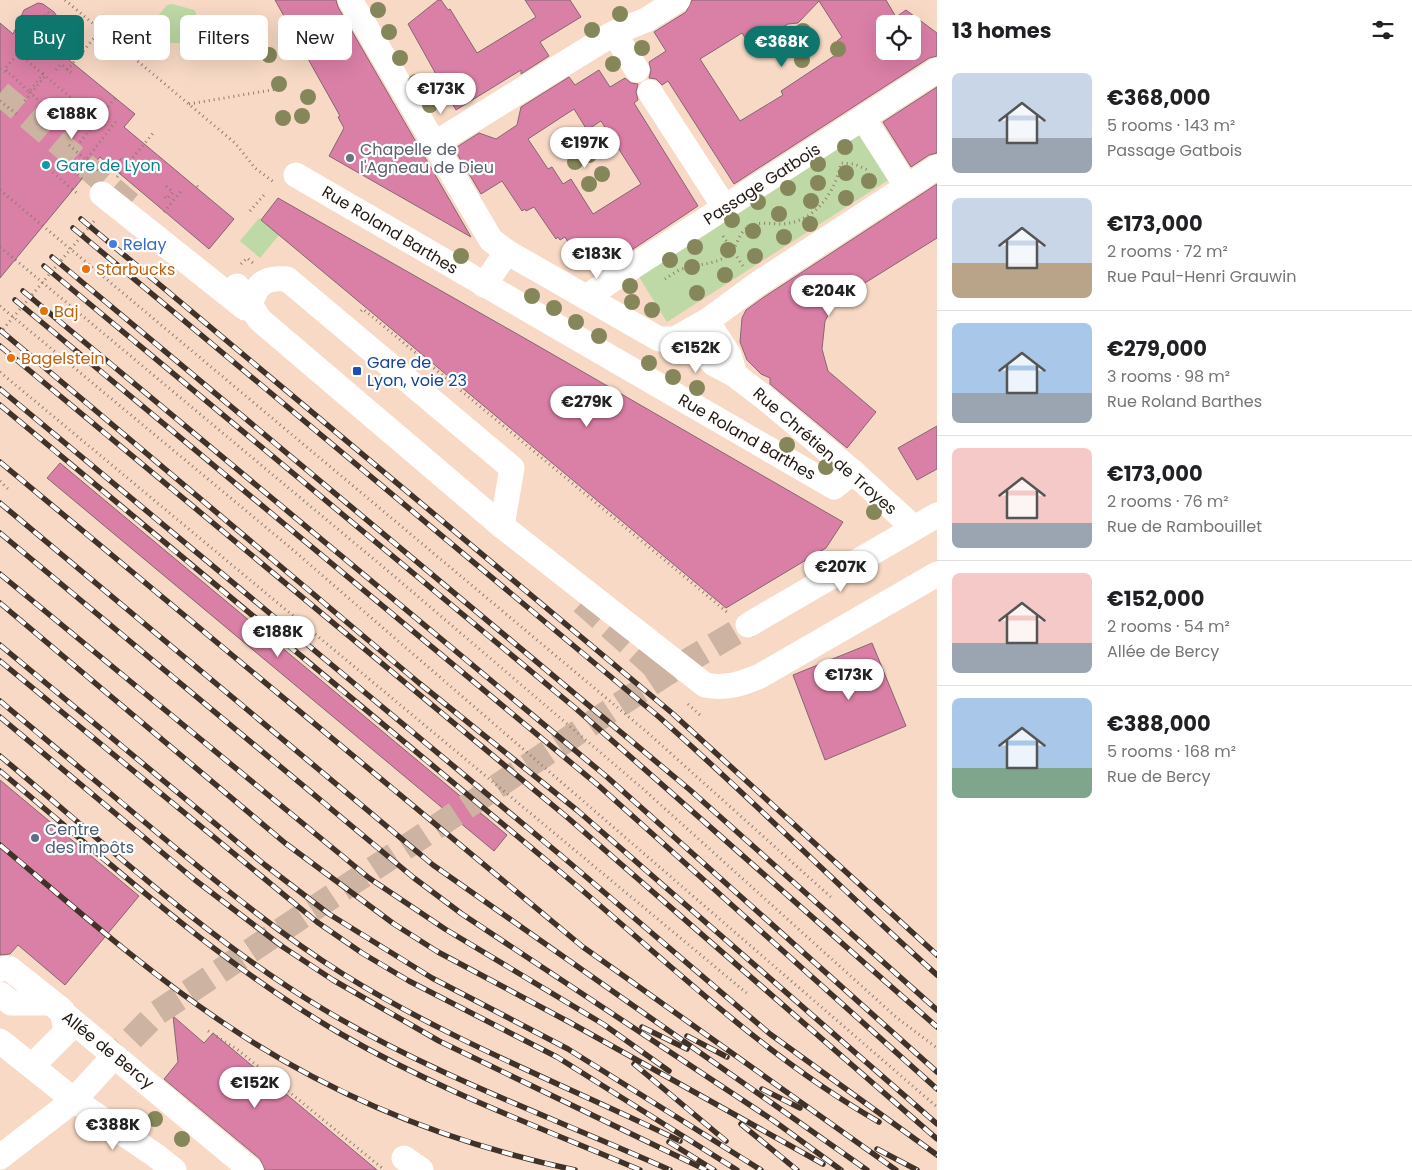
<!DOCTYPE html>
<html lang="en">
<head>
<meta charset="utf-8">
<style>
	body { margin:0; font-family:Poppins,sans-serif; background:#f6f6f6; color:#202124; height:100vh; display:flex; flex-direction:column; font-size:19px; white-space:nowrap }
	* { box-sizing:border-box; margin:0 }
	p { font-size:16px; color:#757577 }
	.icon { flex:none; width:28px; height:28px; fill:none; stroke:currentColor; stroke-width:2; stroke-linecap:round; stroke-linejoin:round }
	.map { position:relative; flex:1; overflow:hidden }
	.sheet { display:flex; flex-direction:column; background:#fff; width:475px }
	.sheet>* { flex:none }
	.guide { position:absolute; left:15px; top:15px; width:475px; height:45px; display:flex; gap:10px }
	.fabs { position:absolute; left:876px; top:15px; display:grid; gap:10px }
	.fabs a { display:grid; place-items:center; width:45px; height:45px; border-radius:8px; background:#fff; box-shadow:0 5px 20px #0002; font-size:25px }
	.price { position:absolute; translate:-50% -42px; padding:0 11px; border-radius:18px; background:#fff; color:#222; font-size:16px; line-height:32px; filter:drop-shadow(0 1px 2px #0008) }
	.price::after { content:''; position:absolute; left:50%; top:30px; width:15px; height:11px; margin-left:-8px; background:inherit; clip-path:polygon(0 0,100% 0,50% 100%) }
	.price.active { background:#0f766e; color:#fff }
	ul { padding:0; list-style:none }
	li { display:flex; align-items:center; gap:15px; height:125px; padding:0 15px }
	li+li { border-top:1px solid #e0e0e0 }
	li span { display:grid; place-items:center; flex:none; width:140px; height:100px; border-radius:8px; color:#555 }
	li>.icon { margin-inline-start:auto }
	span .icon { width:60px; height:60px; fill:#fffc; stroke-width:1 }
	li b { font-size:21px }
	h2 { display:flex; justify-content:space-between; align-items:center; height:60px; padding:0 15px; font-size:21px }
	.chip { padding:0 18px; border-radius:8px; background:#fff; box-shadow:0 5px 20px #0002; font-size:18px; line-height:45px }
	.chip.active { background:#0f766e; color:#fff }
	main { display:flex; flex:1; min-height:0 }
	.map>svg:first-child { display:block }
</style>
</head>
<body>
<main>
<div class="map">
<svg width="937" height="1170" viewBox="0 0 937 1170">
	<rect width="100%" height="100%" fill="#f7d9c5"/>
	<g fill="#bed9a5">
		<polygon points="172,4 194,10 196,13 190,33 184,34 180,43 171,43 160,37 159,30 153,22 167,5"/>
		<polygon points="859,130 890,179 667,322 636,272"/>
		<polygon points="259,218 279,235 260,258 240,241"/>
	</g>
	<g fill="#da7fa6" stroke="#856672" fill-rule="evenodd">
		<polygon points="275,0 336,0 338,7 471,237 329,156 344,128 338,117 340,116"/>
		<polygon points="438,0 441,0 448,10 450,9 477,53 536,17 525,0 570,0 581,17 540,42 549,56 521,74 521,70 456,110 408,24"/>
		<path d="M692,0H886L896,17L906,10L937,33V56L929,58L734,184L668,81L662,85L656,79L649,78L651,70L649,62L666,51L654,32L686,12ZM819,1L842,37L837,41L843,50L781,91L783,95L740,121L700,59L742,33L751,47L788,24L798,23ZM885,24H912V51H885Z"/>
		<polygon points="38,3 43,4 54,12 67,30 72,43 69,60 135,114 124,127 234,219 209,249 100,157 0,278 0,23 13,34 24,10"/>
		<path d="M599,70L610,87L625,78L631,83L638,84L636,92L638,100L634,103L698,206L600,271L582,257L578,259L565,237L560,240L558,237L556,239L534,207L526,211L525,209L522,211L502,181L481,194L456,152L457,147L479,133L496,139L517,125L521,107L569,77L575,85ZM574,109L587,130L601,121L641,184L593,214L571,179L563,184L552,167L548,169L528,139Z"/>
		<polygon points="937,87 937,153 929,155 911,167 883,122"/>
		<polygon points="937,184 937,238 836,301 825,321 822,349 828,371 876,412 847,448 770,384 770,378 761,374 747,360 740,342 742,318 746,310 764,297"/>
		<polygon points="278,198 533,343 843,522 826,548 726,608 261,220"/>
		<polygon points="937,426 937,469 917,480 898,448"/>
		<polygon points="60,463 507,835 494,851 47,478"/>
		<polygon points="872,643 906,726 825,760 793,675"/>
		<polygon points="0,780 139,896 65,985 18,945 10,954 0,955"/>
		<polygon points="173,1016 204,1043 213,1033 377,1170 265,1170 260,1159 164,1079 178,1062"/>
	</g>
	<g fill="none" stroke-linecap="round" stroke-linejoin="round">
		<g stroke="#cdb3a1" stroke-width="25" stroke-dasharray="25 12" stroke-linecap="butt">
			<polyline points="0,93 130,204"/>
			<polyline points="582,602 664,675"/>
			<polyline points="106,1065 157,1013 664,675 748,625"/>
		</g>
		<g stroke="#917c6f" stroke-width="3" stroke-dasharray="1 4" stroke-linecap="butt">
			<polyline points="65,0 235,143 255,168 275,183"/>
			<polyline points="41,22 53,15"/>
			<polyline points="32,27 34,29 48,12 84,43"/>
			<polyline points="0,69 12,75 29,92 43,74 96,119 91,125"/>
			<polyline points="56,70 61,64 74,75"/>
			<polyline points="67,70 101,30"/>
			<polyline points="7,71 5,69 18,53 45,76 23,103"/>
			<polyline points="29,92 76,132 90,114"/>
			<polyline points="0,101 19,116"/>
			<polyline points="50,103 53,105"/>
			<polyline points="189,104 283,88"/>
			<polyline points="80,142 115,98"/>
			<polyline points="69,145 86,160 117,120"/>
			<polyline points="120,159 134,171"/>
			<polyline points="86,160 99,171"/>
			<polyline points="62,162 85,181"/>
			<polyline points="49,169 79,195"/>
			<polyline points="117,177 154,132"/>
			<polyline points="197,186 200,189"/>
			<polyline points="0,190 648,733 832,898"/>
			<polyline points="165,197 167,199 173,192 166,186"/>
			<polyline points="250,211 264,195"/>
			<polyline points="164,212 181,191"/>
			<polyline points="723,236 743,266"/>
			<polyline points="0,247 394,576 642,788 896,1017 937,1048"/>
			<polyline points="241,264 247,258 253,263"/>
			<path d="M665,279C670,276 676,271 682,269C697,264 711,265 726,257C738,250 736,235 748,227C758,221 772,224 782,224C815,222 835,193 841,163L854,164L868,170"/>
			<polyline points="0,306 286,544 937,1107"/>
			<polyline points="361,311 363,309 728,613"/>
			<polyline points="0,333 96,219"/>
			<polyline points="0,372 749,995"/>
			<polyline points="0,481 9,490"/>
			<polyline points="688,704 701,716"/>
			<polyline points="208,1031 238,1050 382,1168"/>
		</g>
		<g stroke="#fff" stroke-width="25">
			<polyline points="350,0 491,240 507,252 659,339 675,339 707,321 756,285 937,167"/>
			<polyline points="614,33 637,70"/>
			<polyline points="650,92 725,208"/>
			<polyline points="863,118 907,187"/>
			<polyline points="434,144 614,33 646,20 678,0"/>
			<polyline points="296,175 834,487 853,472"/>
			<polyline points="102,194 245,308"/>
			<polyline points="484,285 507,252"/>
			<path d="M237,286L260,320L502,526L705,685C726,689 741,684 760,676L937,574"/>
			<polyline points="586,297 937,70"/>
			<path d="M250,306C256,284 264,277 287,279L512,468L502,526"/>
			<polyline points="707,321 729,355 735,375"/>
			<polyline points="686,334 714,364 735,375 765,398 853,472 914,528"/>
			<polyline points="748,625 937,515"/>
			<polyline points="0,969 9,968 62,1010 66,1032 32,1066"/>
			<polyline points="0,994 11,1003 51,1003 251,1170"/>
			<polyline points="0,1041 74,1100 155,1155 174,1170"/>
			<polyline points="0,1157 74,1100 106,1065"/>
			<polyline points="404,1158 421,1170"/>
		</g>
		<g stroke="#403229" stroke-width="5.5">
			<g id="rail">
				<polyline points="81,219 672,713 937,955"/>
				<path d="M73,228L659,717C754,801 843,891 937,975"/>
				<polyline points="52,257 690,790 937,1010"/>
				<polyline points="44,266 574,707 937,1027"/>
				<polyline points="23,291 607,777 937,1072"/>
				<polyline points="15,300 599,786 937,1089"/>
				<polyline points="0,330 419,683 578,811 937,1124"/>
				<polyline points="0,346 568,818 937,1139"/>
				<polyline points="0,389 564,858 770,1034 937,1155"/>
				<path d="M0,405C184,559 368,712 552,865C659,953 758,1053 879,1122"/>
				<polyline points="0,462 583,947 896,1170"/>
				<polyline points="0,503 433,865 867,1170"/>
				<polyline points="0,533 414,878 462,914 774,1121 841,1170"/>
				<polyline points="0,574 369,878 445,929 603,1024 669,1071"/>
				<polyline points="0,603 285,843 394,924 438,952 569,1022 823,1164"/>
				<polyline points="0,645 265,865 329,914 432,978 568,1049 761,1170"/>
				<polyline points="0,661 317,922 362,953 409,981 557,1057 737,1170"/>
				<path d="M0,701C53,746 107,790 160,835C219,884 278,933 343,974C449,1040 567,1086 680,1141"/>
				<polyline points="0,717 195,880 283,947 333,980 439,1041 706,1170"/>
				<path d="M0,756C103,842 208,940 323,1009C433,1075 554,1118 670,1170"/>
				<path d="M0,771C110,863 217,962 341,1034C436,1089 539,1127 640,1170"/>
				<path d="M0,845C75,908 149,974 231,1028C334,1097 453,1144 575,1170"/>
				<polyline points="642,1027 687,1049"/>
				<polyline points="687,1036 727,1057"/>
				<polyline points="634,1064 726,1141"/>
				<polyline points="762,1089 800,1108"/>
				<polyline points="741,1124 797,1170"/>
				<polyline points="669,1142 714,1170"/>
				<polyline points="877,1149 917,1170"/>
			</g>
		</g>
		<use href="#rail" stroke="#fff" stroke-width="4" stroke-dasharray="11" stroke-linecap="butt"/>
	</g>
	<g fill="#86865b">
		<circle cx="378" cy="10" r="8"/>
		<circle cx="620" cy="14" r="8"/>
		<circle cx="592" cy="30" r="8"/>
		<circle cx="803" cy="31" r="8"/>
		<circle cx="389" cy="32" r="8"/>
		<circle cx="642" cy="48" r="8"/>
		<circle cx="838" cy="49" r="8"/>
		<circle cx="269" cy="55" r="8"/>
		<circle cx="400" cy="58" r="8"/>
		<circle cx="802" cy="60" r="8"/>
		<circle cx="613" cy="64" r="8"/>
		<circle cx="416" cy="82" r="8"/>
		<circle cx="279" cy="84" r="8"/>
		<circle cx="308" cy="97" r="8"/>
		<circle cx="430" cy="105" r="8"/>
		<circle cx="302" cy="116" r="8"/>
		<circle cx="283" cy="118" r="8"/>
		<circle cx="845" cy="147" r="8"/>
		<circle cx="589" cy="155" r="8"/>
		<circle cx="575" cy="162" r="8"/>
		<circle cx="818" cy="164" r="8"/>
		<circle cx="846" cy="173" r="8"/>
		<circle cx="602" cy="174" r="8"/>
		<circle cx="869" cy="181" r="8"/>
		<circle cx="818" cy="183" r="8"/>
		<circle cx="589" cy="184" r="8"/>
		<circle cx="788" cy="188" r="8"/>
		<circle cx="846" cy="198" r="8"/>
		<circle cx="811" cy="201" r="8"/>
		<circle cx="758" cy="202" r="8"/>
		<circle cx="779" cy="214" r="8"/>
		<circle cx="732" cy="220" r="8"/>
		<circle cx="810" cy="224" r="8"/>
		<circle cx="753" cy="231" r="8"/>
		<circle cx="784" cy="237" r="8"/>
		<circle cx="695" cy="247" r="8"/>
		<circle cx="728" cy="250" r="8"/>
		<circle cx="461" cy="256" r="8"/>
		<circle cx="755" cy="256" r="8"/>
		<circle cx="670" cy="260" r="8"/>
		<circle cx="692" cy="267" r="8"/>
		<circle cx="725" cy="275" r="8"/>
		<circle cx="630" cy="286" r="8"/>
		<circle cx="697" cy="293" r="8"/>
		<circle cx="532" cy="296" r="8"/>
		<circle cx="632" cy="302" r="8"/>
		<circle cx="554" cy="308" r="8"/>
		<circle cx="652" cy="310" r="8"/>
		<circle cx="576" cy="322" r="8"/>
		<circle cx="599" cy="336" r="8"/>
		<circle cx="649" cy="363" r="8"/>
		<circle cx="673" cy="377" r="8"/>
		<circle cx="697" cy="388" r="8"/>
		<circle cx="787" cy="445" r="8"/>
		<circle cx="826" cy="467" r="8"/>
		<circle cx="874" cy="512" r="8"/>
		<circle cx="155" cy="1119" r="8"/>
		<circle cx="182" cy="1139" r="8"/>
	</g>
	<circle fill="#6b7280" stroke="#fff" stroke-width="2" cx="350" cy="158" r="5"/>
	<circle fill="#0f9aa8" stroke="#fff" stroke-width="2" cx="46" cy="165" r="5"/>
	<circle fill="#3f7fe0" stroke="#fff" stroke-width="2" cx="113" cy="244" r="5"/>
	<g fill="#e8710a" stroke="#fff" stroke-width="2">
		<circle cx="86" cy="269" r="5"/>
		<circle cx="44" cy="311" r="5"/>
		<circle cx="11" cy="358" r="5"/>
	</g>
	<rect fill="#1a4fb4" stroke="#fff" stroke-width="2" x="352" y="366" width="10" height="10" rx="2.5"/>
	<circle fill="#5c6f8a" stroke="#fff" stroke-width="2" cx="35" cy="838" r="5"/>
	<g text-anchor="middle" dominant-baseline="central" stroke-width="4.5" stroke-linejoin="round" paint-order="stroke">
		<g font-size="16" fill="#5b616d" stroke="#fff" text-anchor="start">
			<text x="360" y="149">Chapelle de<tspan x="360" dy="18">l'Agneau de Dieu</tspan></text>
		</g>
		<g font-size="16" fill="#0d838f" stroke="#fff" text-anchor="start">
			<text x="56" y="165">Gare de Lyon</text>
		</g>
		<g font-size="16" fill="#241912" stroke="#fff">
			<text transform="translate(762 184) rotate(-33)">Passage Gatbois</text>
			<text transform="translate(390 230) rotate(31)">Rue Roland Barthes</text>
			<text transform="translate(747 437) rotate(30)">Rue Roland Barthes</text>
			<text transform="translate(825 451) rotate(41)">Rue Chrétien de Troyes</text>
			<text transform="translate(108 1050) rotate(39)">Allée de Bercy</text>
		</g>
		<g font-size="16" fill="#366cbe" stroke="#fff" text-anchor="start">
			<text x="123" y="244">Relay</text>
		</g>
		<g font-size="16" fill="#c56008" stroke="#fff" text-anchor="start">
			<text x="96" y="269">Starbucks</text>
			<text x="54" y="311">Baj</text>
			<text x="21" y="358">Bagelstein</text>
		</g>
		<g font-size="16" fill="#164399" stroke="#fff" text-anchor="start">
			<text x="367" y="362">Gare de<tspan x="367" dy="18">Lyon, voie 23</tspan></text>
		</g>
		<g font-size="16" fill="#4e5e75" stroke="#fff" text-anchor="start">
			<text x="45" y="829">Centre<tspan x="45" dy="18">des impôts</tspan></text>
		</g>
	</g>
</svg>
<div class="fabs">
<a><svg class="icon" aria-label="locate" viewBox="0 0 24 24"><circle cx="12" cy="12" r="6"/><path d="M12 2v4M12 18v4M2 12h4M18 12h4"/></svg></a>
</div>
<b class="price active" style="left:782px;top:68px">€368K</b>
<b class="price" style="left:441px;top:115px">€173K</b>
<b class="price" style="left:72px;top:140px">€188K</b>
<b class="price" style="left:585px;top:169px">€197K</b>
<b class="price" style="left:597px;top:280px">€183K</b>
<b class="price" style="left:829px;top:317px">€204K</b>
<b class="price" style="left:696px;top:374px">€152K</b>
<b class="price" style="left:587px;top:428px">€279K</b>
<b class="price" style="left:841px;top:593px">€207K</b>
<b class="price" style="left:278px;top:658px">€188K</b>
<b class="price" style="left:849px;top:701px">€173K</b>
<b class="price" style="left:255px;top:1109px">€152K</b>
<b class="price" style="left:113px;top:1151px">€388K</b>
<div class="guide">
<a class="chip active">Buy</a>
<a class="chip">Rent</a>
<a class="chip">Filters</a>
<a class="chip">New</a>
</div>
</div>
<section class="sheet">
<h2>13 homes<svg class="icon" aria-label="filters" viewBox="0 0 24 24"><path d="M4 7h16M4 17h16"/><circle cx="9" cy="7" r="2"/><circle cx="15" cy="17" r="2"/></svg></h2>
<ul>
<li><span style="background:linear-gradient(#c9d6e8 65%,#9aa5b1 0)"><svg class="icon" aria-label="home" viewBox="0 0 24 24"><path d="M3 11l9-7 9 7M6 9v11h12V9"/></svg></span><div><b>€368,000</b><p>5 rooms · 143 m²</p><p>Passage Gatbois</p></div></li>
<li><span style="background:linear-gradient(#c9d6e8 65%,#b9a48a 0)"><svg class="icon" aria-label="home" viewBox="0 0 24 24"><path d="M3 11l9-7 9 7M6 9v11h12V9"/></svg></span><div><b>€173,000</b><p>2 rooms · 72 m²</p><p>Rue Paul-Henri Grauwin</p></div></li>
<li><span style="background:linear-gradient(#a9c7e8 70%,#9aa5b1 0)"><svg class="icon" aria-label="home" viewBox="0 0 24 24"><path d="M3 11l9-7 9 7M6 9v11h12V9"/></svg></span><div><b>€279,000</b><p>3 rooms · 98 m²</p><p>Rue Roland Barthes</p></div></li>
<li><span style="background:linear-gradient(#f6c9c9 75%,#9aa5b1 0)"><svg class="icon" aria-label="home" viewBox="0 0 24 24"><path d="M3 11l9-7 9 7M6 9v11h12V9"/></svg></span><div><b>€173,000</b><p>2 rooms · 76 m²</p><p>Rue de Rambouillet</p></div></li>
<li><span style="background:linear-gradient(#f6c9c9 70%,#9aa5b1 0)"><svg class="icon" aria-label="home" viewBox="0 0 24 24"><path d="M3 11l9-7 9 7M6 9v11h12V9"/></svg></span><div><b>€152,000</b><p>2 rooms · 54 m²</p><p>Allée de Bercy</p></div></li>
<li><span style="background:linear-gradient(#a9c7e8 70%,#7fa58c 0)"><svg class="icon" aria-label="home" viewBox="0 0 24 24"><path d="M3 11l9-7 9 7M6 9v11h12V9"/></svg></span><div><b>€388,000</b><p>5 rooms · 168 m²</p><p>Rue de Bercy</p></div></li>
</ul>
</section>
</main>
</body>
</html>
